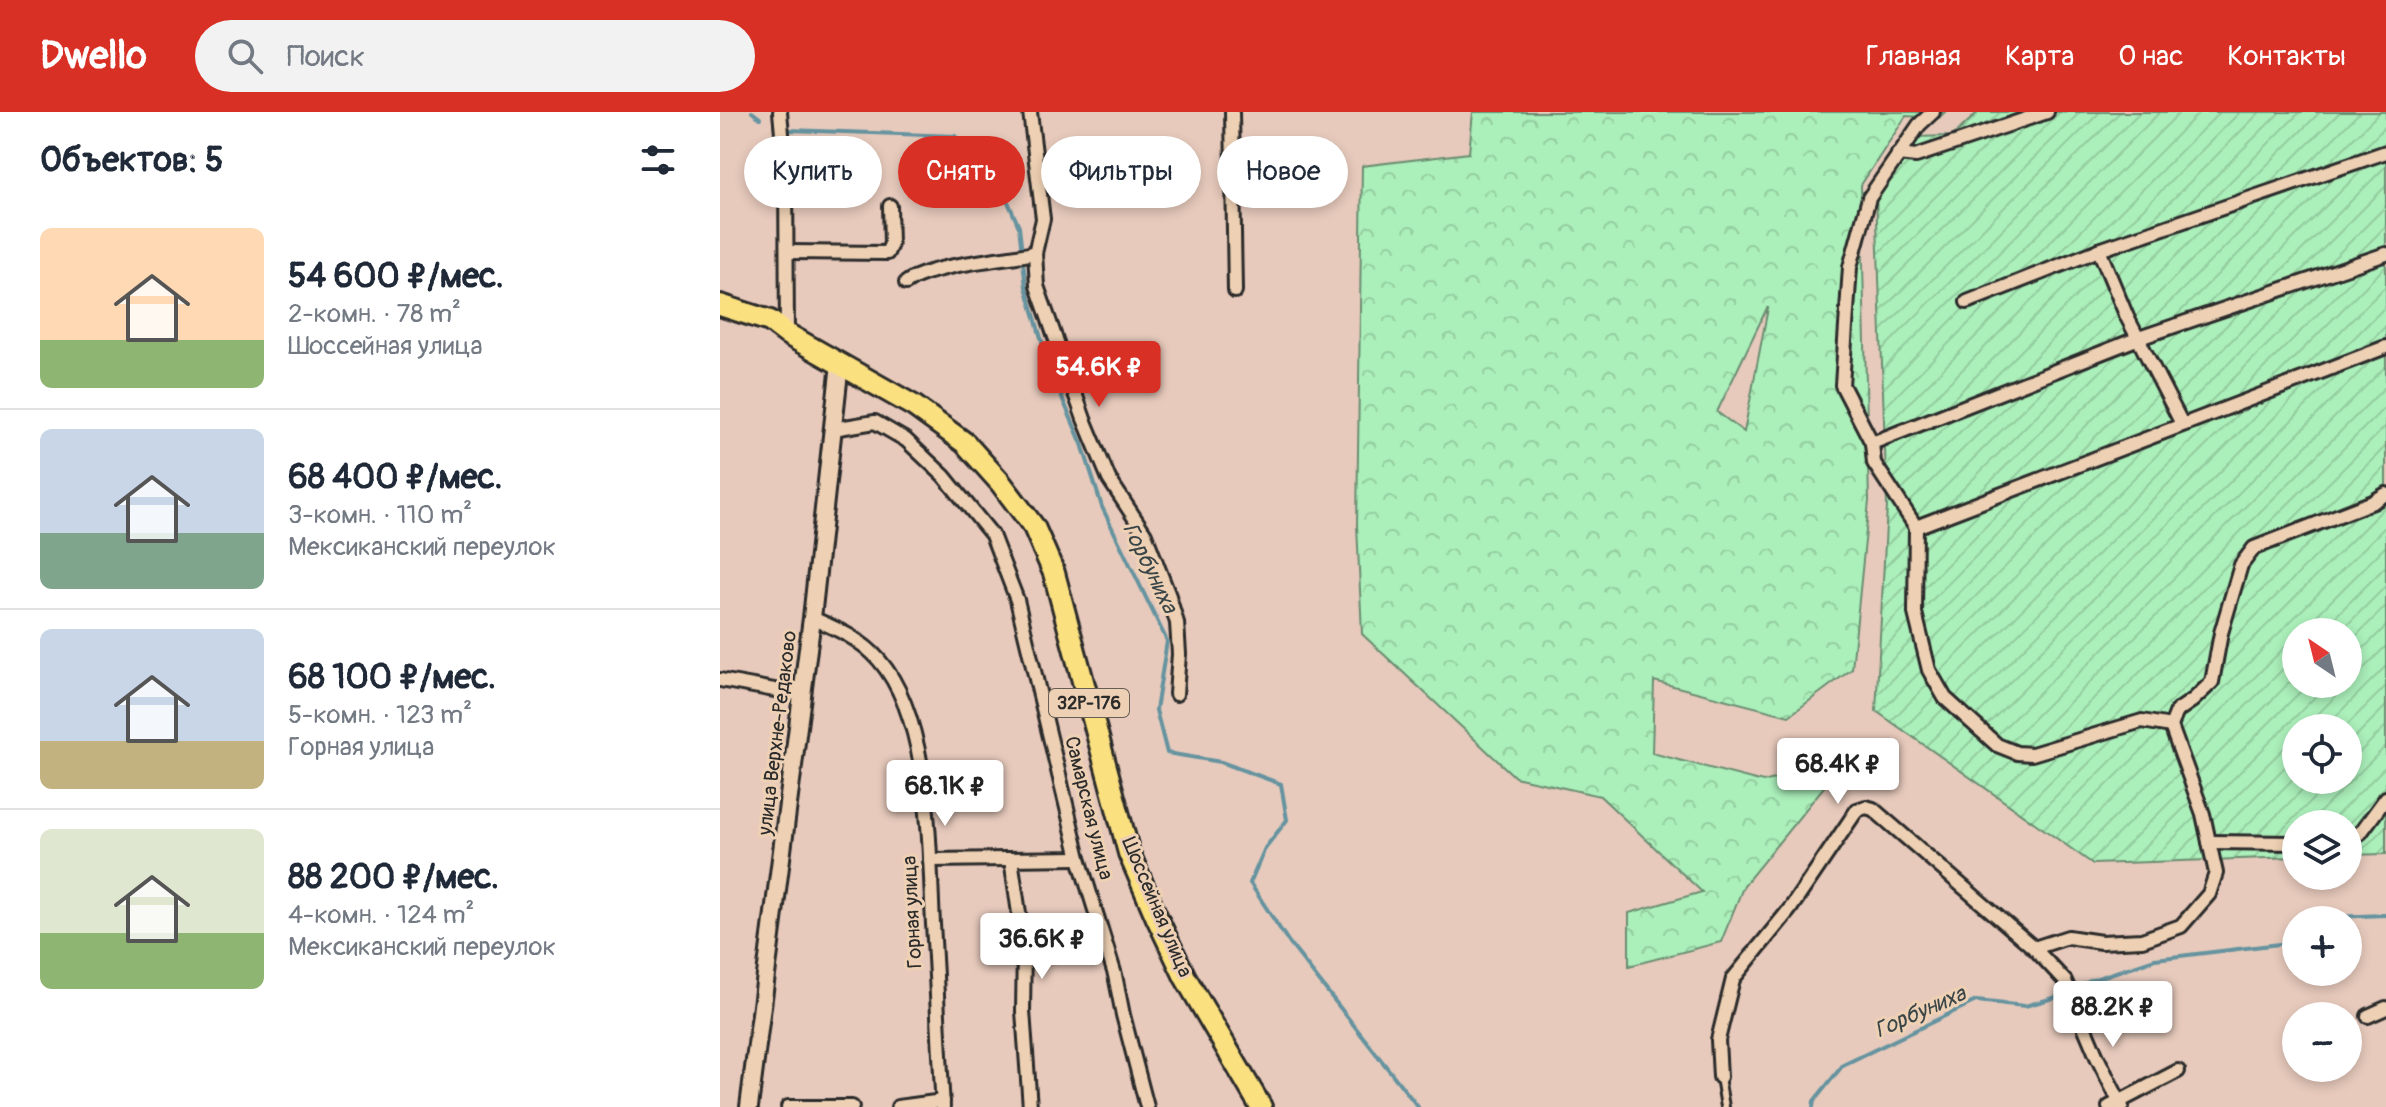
<!DOCTYPE html>
<html lang="ru">
<head>
<meta charset="utf-8">
<style>
	body { margin:0; font-family:Pangolin,sans-serif; background:#f2f2f3; color:#1f2937; height:100vh; display:flex; flex-direction:column; font-size:30px; white-space:nowrap }
	* { box-sizing:border-box; margin:0 }
	p { font-size:26px; color:#747a83 }
	.icon { flex:none; width:44px; height:44px; fill:none; stroke:currentColor; stroke-width:2; stroke-linecap:round; stroke-linejoin:round }
	.map { position:relative; flex:1; overflow:hidden }
	.details { display:flex; flex-direction:column; background:#fff; width:720px }
	.details>* { flex:none }
	.guide { position:absolute; left:24px; top:24px; width:760px; height:72px; display:flex; gap:16px }
	.needle { width:52px; rotate:325deg }
	.fabs { position:absolute; left:1562px; top:506px; display:grid; gap:16px }
	.fabs a { display:grid; place-items:center; width:80px; height:80px; border-radius:50%; background:#fff; box-shadow:0 4px 12px #0003; font-size:40px }
	.price { position:absolute; translate:-50% -68px; padding:0 18px; border-radius:8px; background:#fff; color:#222; font-size:26px; line-height:52px; filter:drop-shadow(0 2px 4px #0008) }
	.price::after { content:''; position:absolute; left:50%; top:48px; width:24px; height:18px; margin-left:-12px; background:inherit; clip-path:polygon(0 0,100% 0,50% 100%) }
	.price.active { background:#d93025; color:#fff }
	ul { padding:0; list-style:none }
	li { display:flex; align-items:center; gap:24px; height:200px; padding:0 40px }
	li+li { border-top:2px solid #e0e1e3 }
	li span { display:grid; place-items:center; flex:none; width:224px; height:160px; border-radius:12px; color:#555 }
	li>.icon { margin-inline-start:auto }
	span .icon { width:96px; height:96px; fill:#fffc; stroke-width:1 }
	li b { font-size:34px }
	h2 { display:flex; justify-content:space-between; align-items:center; height:96px; padding:0 40px; font-size:34px }
	.pill { padding:0 28px; border-radius:36px; background:#fff; box-shadow:0 4px 12px #0003; font-size:28px; line-height:72px }
	.pill.active { background:#d93025; color:#fff }
	header { display:flex; align-items:center; gap:48px; box-sizing:border-box; height:112px; padding:0 40px; background:#d93025; color:#fff }
	header strong { font-size:38px }
	nav { display:flex; gap:44px; margin-inline-start:auto; font-size:28px }
	.search { width:560px; height:72px; background:#f2f2f3; display:flex; align-items:center; gap:20px; box-sizing:border-box; padding:0 28px; border-radius:44px; color:#747a83; font-size:30px }
	main { display:flex; flex:1; min-height:0 }
	.map>svg:first-child { display:block }
</style>
</head>
<body>
<header>
<strong>Dwello</strong>
<div class="search"><svg class="icon" aria-label="search" viewBox="0 0 24 24"><circle cx="10" cy="10" r="6"/><path d="M15 15l6 6"/></svg>Поиск</div>
<nav><a>Главная</a><a>Карта</a><a>О нас</a><a>Контакты</a></nav>
</header>
<main>
<section class="details">
<h2>Объектов: 5<svg class="icon" aria-label="filters" viewBox="0 0 24 24"><path d="M4 7h16M4 17h16"/><circle cx="9" cy="7" r="2"/><circle cx="15" cy="17" r="2"/></svg></h2>
<ul>
<li><span style="background:linear-gradient(#ffd9b3 70%,#8fb573 0)"><svg class="icon" aria-label="home" viewBox="0 0 24 24"><path d="M3 11l9-7 9 7M6 9v11h12V9"/></svg></span><div><b>54 600 ₽/мес.</b><p>2-комн. · 78 m²</p><p>Шоссейная улица</p></div></li>
<li><span style="background:linear-gradient(#c9d6e8 65%,#7fa58c 0)"><svg class="icon" aria-label="home" viewBox="0 0 24 24"><path d="M3 11l9-7 9 7M6 9v11h12V9"/></svg></span><div><b>68 400 ₽/мес.</b><p>3-комн. · 110 m²</p><p>Мексиканский переулок</p></div></li>
<li><span style="background:linear-gradient(#c9d6e8 70%,#c2b280 0)"><svg class="icon" aria-label="home" viewBox="0 0 24 24"><path d="M3 11l9-7 9 7M6 9v11h12V9"/></svg></span><div><b>68 100 ₽/мес.</b><p>5-комн. · 123 m²</p><p>Горная улица</p></div></li>
<li><span style="background:linear-gradient(#dfe7d0 65%,#8fb573 0)"><svg class="icon" aria-label="home" viewBox="0 0 24 24"><path d="M3 11l9-7 9 7M6 9v11h12V9"/></svg></span><div><b>88 200 ₽/мес.</b><p>4-комн. · 124 m²</p><p>Мексиканский переулок</p></div></li>
</ul>
</section>
<div class="map">
<svg width="1666" height="995" viewBox="0 0 1666 995">
	<defs>
		<pattern id="forest-crowns" width="20" height="18" patternUnits="userSpaceOnUse" patternTransform="scale(2)"><rect width="20" height="18" fill="#abefba"/><path d="M2 6a3 3 0 1 1 6 0M12 15a3 3 0 1 1 6 0" fill="none" stroke="#93cda0"/></pattern>
		<pattern id="garden-furrows" width="10" height="10" patternUnits="userSpaceOnUse" patternTransform="scale(2)"><rect width="10" height="10" fill="#abefba"/><path d="M-1 1l2-2M0 10L10 0M9 11l2-2" fill="none" stroke="#93cda0"/></pattern>
	</defs>
	<rect width="100%" height="100%" fill="#e7cabc"/>
	<filter id="ink" filterUnits="userSpaceOnUse"><feTurbulence type="fractalNoise" baseFrequency=".0125" numOctaves="2"/><feDisplacementMap in="SourceGraphic" scale="16" xChannelSelector="R" yChannelSelector="G"/><feConvolveMatrix kernelMatrix="1 2 1 2 8 2 1 2 1" color-interpolation-filters="sRGB"/></filter>
	<g filter="url(#ink)">
		<path fill="url(#forest-crowns)" stroke="#6b8d72" stroke-width="2" fill-rule="evenodd" d="M753,0H1225L1219,6L1186,4L1141,73L1149,389L1132,557L1069,604L934,569L932,641L1043,670L1125,649L1024,773L1001,830L909,854V801L982,780L880,684L795,665L642,522L637,413L642,54L749,41ZM1047,196H1048L1024,320L997,300Z"/>
		<path fill="url(#garden-furrows)" stroke="#6b8d72" stroke-width="2" fill-rule="evenodd" d="M1258,0H1666V742L1628,743V712H1576V745L1373,752L1156,599L1167,394L1156,81L1192,25L1233,24ZM1576,520H1628V572H1576ZM1576,616H1628V668H1576Z"/>
		<g fill="none" stroke-linecap="round" stroke-linejoin="round">
			<g stroke="#65939f" stroke-width="4">
				<polyline points="32,0 40,6"/>
				<polyline points="69,18 235,24 275,60 299,115 306,175 331,260 362,332 382,395 447,529 436,598 447,641 501,650 561,672 567,708 545,736 530,771 570,832 698,995"/>
				<polyline points="1608,808 1612,805 1666,803"/>
				<polyline points="1093,995 1094,989 1123,953 1256,889 1305,894 1337,885 1372,868 1435,847 1576,830"/>
			</g>
			<g stroke="#2b2b2b" stroke-width="12">
				<polyline id="service" points="1000,965 1005,995"/>
			</g>
			<g stroke="#2b2b2b" stroke-width="18">
				<g id="minor">
					<polyline points="60,0 66,65 67,222"/>
					<polyline points="310,0 323,107 315,141 317,174 364,307 389,367 425,422 449,484 457,511 459,542 456,582"/>
					<polyline points="512,0 515,179"/>
					<polyline points="1213,0 1199,13 1149,86 1130,155 1122,273 1152,331 1154,351 1196,415 1195,501 1209,558 1225,586 1277,633 1297,641 1312,642 1422,609 1451,614"/>
					<polyline points="1178,42 1196,44 1327,0"/>
					<polyline points="1379,138 1407,205 1462,312"/>
					<polyline points="67,140 167,141 171,132 170,94"/>
					<path d="M186,171C208,153 284,147 315,141"/>
					<polyline points="1247,190 1379,138 1666,40"/>
					<polyline points="113,317 155,310 186,328 224,364 272,423 297,488 359,746 395,863 403,903 427,995"/>
					<polyline points="1152,331 1419,226 1666,142"/>
					<polyline points="1196,415 1666,235"/>
					<path d="M92,506C117,517 141,527 159,548C211,607 209,737 213,812C217,873 219,934 223,995"/>
					<polyline points="0,568 82,583"/>
					<polyline points="1628,729 1641,720 1666,686"/>
					<polyline points="1489,730 1576,731"/>
					<polyline points="291,747 304,835 303,899 310,995"/>
					<polyline points="210,748 359,746"/>
					<polyline points="1314,836 1348,825 1381,830 1422,828 1461,814 1489,782 1496,761 1489,730 1483,702 1451,614 1457,599 1473,588 1492,570 1501,521 1521,453 1534,436 1653,390 1666,382"/>
					<polyline points="1648,904 1666,896"/>
					<polyline points="1000,965 998,928 1013,867 1070,797 1137,698 1146,695 1153,697 1314,836 1345,869 1377,945 1402,995"/>
					<polyline points="68,995 132,995"/>
					<polyline points="178,995 223,989"/>
					<polyline points="1389,995 1458,959"/>
				</g>
			</g>
			<g stroke="#2b2b2b" stroke-width="22">
				<polyline id="tertiary" points="29,995 92,506 120,251"/>
			</g>
			<g stroke="#2b2b2b" stroke-width="26">
				<polyline id="primary" points="0,193 50,209 67,222 194,294 245,331 280,370 314,415 334,461 409,741 437,806 465,865 541,995"/>
			</g>
			<use href="#service" stroke="#eed1b4" stroke-width="6"/>
			<use href="#minor" stroke="#eed1b4" stroke-width="12"/>
			<use href="#tertiary" stroke="#eed1b4" stroke-width="16"/>
			<use href="#primary" stroke="#fbe080" stroke-width="20"/>
		</g>
	</g>
	<g text-anchor="middle" dominant-baseline="central" stroke-width="6" stroke-linejoin="round" paint-order="stroke">
		<rect fill="#eed1b4" stroke="#665d54" stroke-width="2" x="329" y="577" width="80" height="28" rx="6"/>
		<g font-size="18" font-weight="bold" fill="#2b2b2b">
			<text x="369" y="591">32Р-176</text>
		</g>
		<g font-size="20" fill="#2b2b2b" stroke="#eed1b4">
			<text transform="translate(57 621) rotate(-83)">улица Верхне-Редаково</text>
			<text transform="translate(369 696) rotate(76)">Самарская улица</text>
			<text transform="translate(437 795) rotate(67)">Шоссейная улица</text>
			<text transform="translate(192 800) rotate(-93)">Горная улица</text>
		</g>
		<g font-size="22" font-style="italic" fill="#3a4548" stroke="#eed1b4">
			<text transform="translate(430 456) rotate(64)">Горбуниха</text>
			<text transform="translate(1200 900) rotate(-24)">Горбуниха</text>
		</g>
	</g>
</svg>
<div class="fabs">
<a><svg class="needle" viewBox="-14 -14 28 28"><path d="M0-13l5 13h-10z" fill="#e53935"/><path d="M0 13l5-13h-10z" fill="#747a83"/></svg></a>
<a><svg class="icon" aria-label="locate" viewBox="0 0 24 24"><circle cx="12" cy="12" r="6"/><path d="M12 2v4M12 18v4M2 12h4M18 12h4"/></svg></a>
<a><svg class="icon" aria-label="layers" viewBox="0 0 24 24"><path d="M12 4l9 5-9 5-9-5zM3 14l9 5 9-5"/></svg></a>
<a>+</a>
<a>−</a>
</div>
<b class="price active" style="left:379px;top:297px">54.6K ₽</b>
<b class="price" style="left:1118px;top:694px">68.4K ₽</b>
<b class="price" style="left:225px;top:716px">68.1K ₽</b>
<b class="price" style="left:322px;top:869px">36.6K ₽</b>
<b class="price" style="left:1393px;top:937px">88.2K ₽</b>
<div class="guide">
<a class="pill">Купить</a>
<a class="pill active">Снять</a>
<a class="pill">Фильтры</a>
<a class="pill">Новое</a>
</div>
</div>
</main>
</body>
</html>
